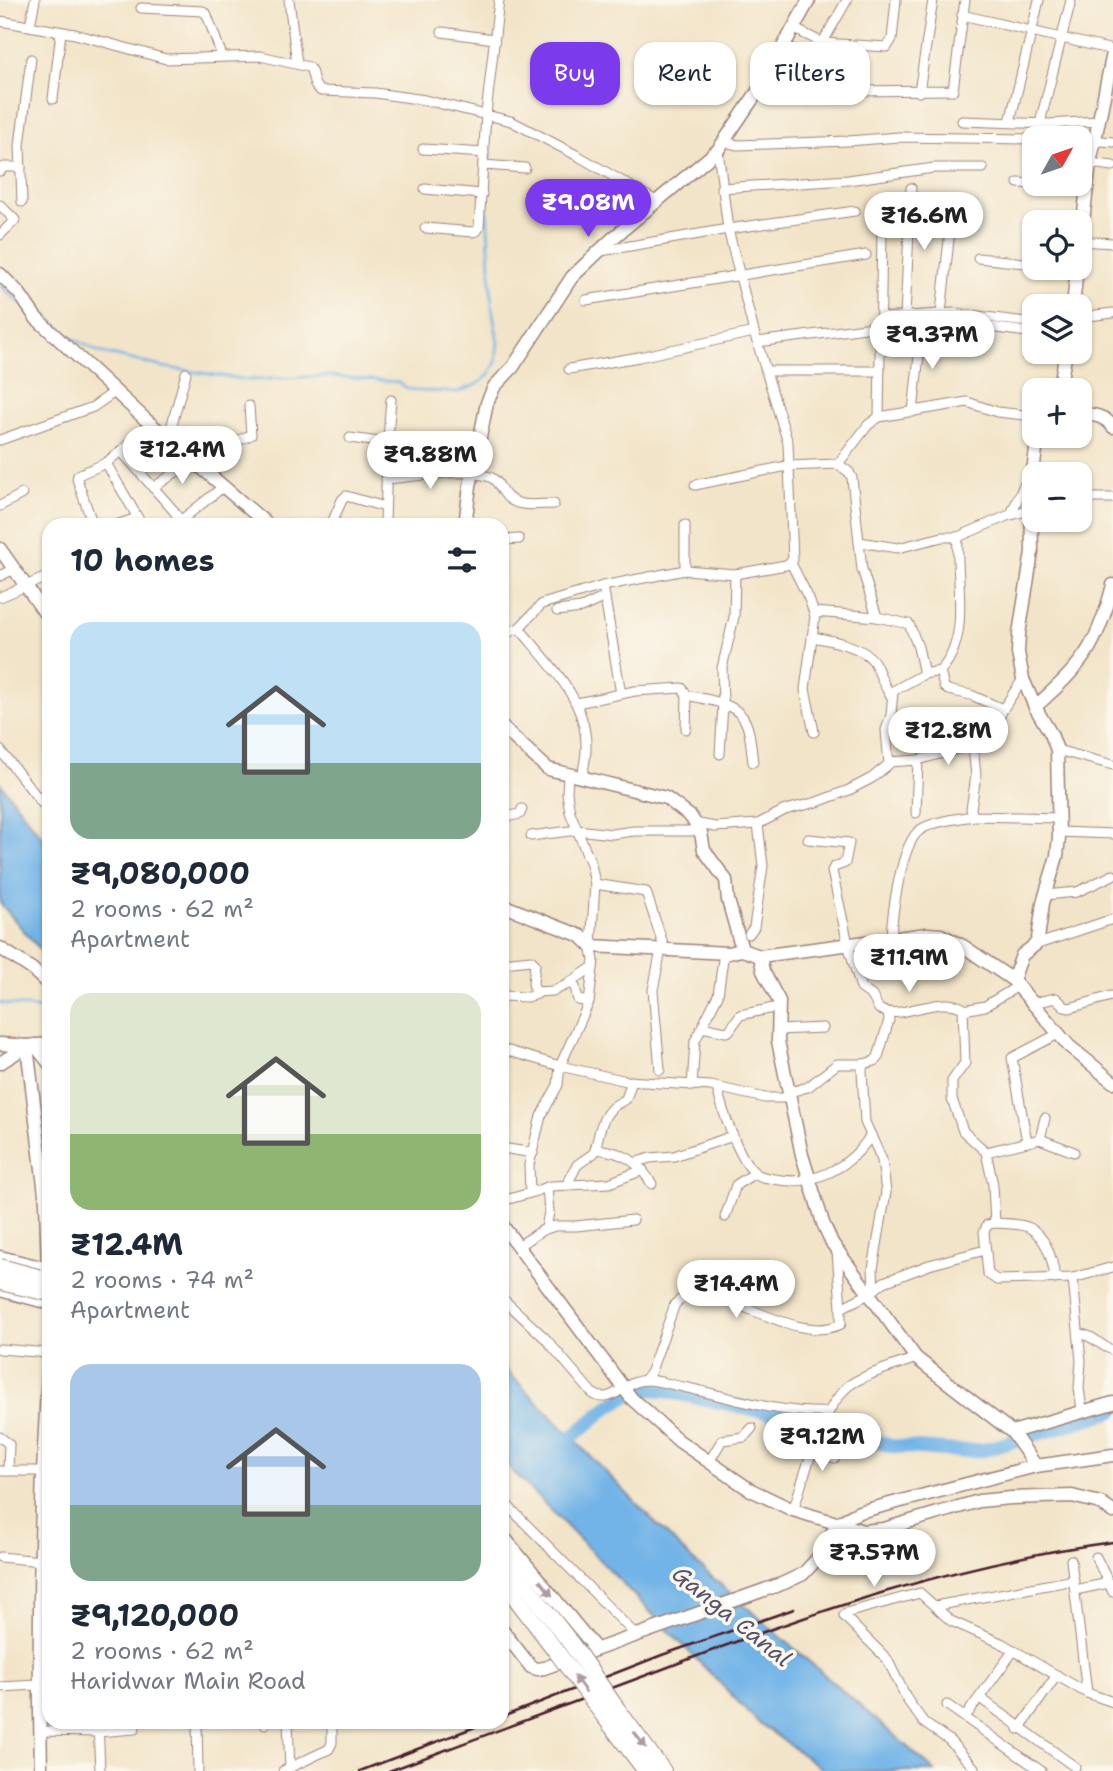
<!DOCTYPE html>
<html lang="en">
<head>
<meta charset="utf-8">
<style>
	body { margin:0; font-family:"Shantell Sans",sans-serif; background:#f6f6f7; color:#1f2937; height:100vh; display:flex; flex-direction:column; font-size:26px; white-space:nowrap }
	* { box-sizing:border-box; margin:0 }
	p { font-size:23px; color:#747a83 }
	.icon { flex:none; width:38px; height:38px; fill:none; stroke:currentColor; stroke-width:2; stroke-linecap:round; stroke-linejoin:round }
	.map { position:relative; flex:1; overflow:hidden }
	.side { position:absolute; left:42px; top:518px; width:467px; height:1211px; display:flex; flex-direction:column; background:#fff; border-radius:21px; box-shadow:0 2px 5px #0004 }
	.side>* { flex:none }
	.hud { position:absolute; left:530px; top:42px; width:478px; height:63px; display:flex; gap:14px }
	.needle { width:46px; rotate:50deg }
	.controls { position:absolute; left:1022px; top:126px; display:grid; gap:14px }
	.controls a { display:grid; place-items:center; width:70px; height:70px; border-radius:14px; background:#fff; box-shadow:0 2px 5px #0004; font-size:35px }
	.price { position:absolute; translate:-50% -60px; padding:0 16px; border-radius:24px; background:#fff; color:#222; font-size:23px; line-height:46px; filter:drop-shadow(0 2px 4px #0008) }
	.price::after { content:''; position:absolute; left:50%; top:42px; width:21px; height:16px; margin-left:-10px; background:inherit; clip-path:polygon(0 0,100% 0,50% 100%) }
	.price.selected { background:#7c3aed; color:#fff }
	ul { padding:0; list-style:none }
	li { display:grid; align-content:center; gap:14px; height:371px; padding:0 28px }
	li span { display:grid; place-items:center; height:217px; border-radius:21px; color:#555 }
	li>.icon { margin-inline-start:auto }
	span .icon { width:126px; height:126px; fill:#fffc; stroke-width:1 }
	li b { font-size:30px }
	h2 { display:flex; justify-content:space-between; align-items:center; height:84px; padding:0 28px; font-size:30px }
	.pill { padding:0 24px; border-radius:21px; background:#fff; box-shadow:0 2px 5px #0004; font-size:24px; line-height:63px }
	.pill.selected { background:#7c3aed; color:#fff }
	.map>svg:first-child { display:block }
</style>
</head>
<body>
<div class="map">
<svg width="1113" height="1771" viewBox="0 0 1113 1771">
	<rect width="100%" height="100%" fill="#fbf7ec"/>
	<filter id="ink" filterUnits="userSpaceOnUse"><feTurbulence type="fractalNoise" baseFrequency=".0143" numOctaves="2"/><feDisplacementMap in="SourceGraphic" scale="14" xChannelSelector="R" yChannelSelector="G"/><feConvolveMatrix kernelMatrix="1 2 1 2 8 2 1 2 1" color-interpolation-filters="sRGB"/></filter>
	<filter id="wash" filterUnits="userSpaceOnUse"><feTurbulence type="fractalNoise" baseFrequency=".00686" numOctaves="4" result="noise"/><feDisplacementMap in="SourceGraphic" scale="28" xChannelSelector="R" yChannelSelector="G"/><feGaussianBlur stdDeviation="1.57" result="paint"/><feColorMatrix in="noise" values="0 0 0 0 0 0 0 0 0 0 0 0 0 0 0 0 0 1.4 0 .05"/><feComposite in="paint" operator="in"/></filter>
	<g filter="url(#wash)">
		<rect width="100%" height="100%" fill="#f2e4c8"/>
		<g fill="#72b4e7" stroke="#5e6a89" stroke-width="2">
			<polygon points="0,783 49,846 49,960 0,903"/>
			<polygon points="502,1366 690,1558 935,1771 825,1771 758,1722 502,1460"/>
		</g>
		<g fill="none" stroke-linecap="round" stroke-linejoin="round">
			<g stroke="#72b4e7" stroke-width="2.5">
				<polyline points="0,285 20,303"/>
				<polyline points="36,310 44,314 71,337 99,352 163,367 248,380 329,376 397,382 409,389 421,391 458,392 478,384 489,375 496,362 498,342 492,307 487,207 491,146"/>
				<polyline points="0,1003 49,1010"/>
			</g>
			<polyline stroke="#72b4e7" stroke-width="14" points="559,1448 608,1407 635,1391 655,1389 805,1420 891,1446 958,1451 984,1450 1113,1411"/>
		</g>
	</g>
	<g filter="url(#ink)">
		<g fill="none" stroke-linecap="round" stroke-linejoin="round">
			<g stroke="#9e827a" stroke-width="11">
				<g id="street">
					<polyline points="289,0 297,64"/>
					<polyline points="141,8 203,11 207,15 222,56"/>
					<polyline points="962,15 1113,50"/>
					<path d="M0,21L75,34L166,59L260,56L309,67C315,75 311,86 321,91L375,93L425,100L511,121L580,157L656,201"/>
					<polyline points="30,25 35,0"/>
					<polyline points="795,29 823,43 887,47 892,39 896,0"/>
					<polyline points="442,32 494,39"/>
					<polyline points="808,68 847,0"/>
					<polyline points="849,91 953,90 965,0"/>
					<polyline points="919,92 933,0"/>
					<polyline points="53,99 61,32"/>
					<polyline points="962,121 1049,124 1098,121"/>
					<polyline points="1010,122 1039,0"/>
					<polyline points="1040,123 1071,0"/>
					<polyline points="1080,139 1113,142"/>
					<polyline points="724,142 738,145 848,141 899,137 1034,139"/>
					<polyline points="423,149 484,153"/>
					<polyline points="1090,163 1113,166"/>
					<polyline points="483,165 525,168"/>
					<polyline points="0,171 4,167 21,167"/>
					<polyline points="1018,183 1034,184"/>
					<polyline points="1039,184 1087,185"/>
					<polyline points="721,188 848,180 934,168 983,168"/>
					<polyline points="425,189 482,194"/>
					<polyline points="22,202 20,145 31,59"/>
					<polyline points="0,205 15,220 0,235"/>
					<polyline points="425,228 473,232 477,231 479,227 486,114 499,0"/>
					<polyline points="1080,241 1113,243"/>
					<polyline points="601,251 728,229 855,211"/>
					<polyline points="978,258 1034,264"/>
					<polyline points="1063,268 1077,269"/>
					<polyline points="586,300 866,255"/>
					<polyline points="941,313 953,203"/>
					<polyline points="905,316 911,188"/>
					<polyline points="1080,317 1113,313"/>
					<polyline points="881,318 954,313 1034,323"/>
					<polyline points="881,329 975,325 1034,333"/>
					<polyline points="757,342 881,326"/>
					<polyline points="569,369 639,357 754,332"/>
					<polyline points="766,371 880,371"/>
					<polyline points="913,412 922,327"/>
					<polyline points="879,417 882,231 887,225 910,226"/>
					<polyline points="350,438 387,443"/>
					<polyline points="168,439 186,373"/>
					<polyline points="0,440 93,407 116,391"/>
					<polyline points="121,451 174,511 180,521"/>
					<polyline points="106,463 142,525"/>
					<polyline points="838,464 868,425 879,417 967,402 997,412 1034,416"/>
					<polyline points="207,473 231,446 239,440 251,435 249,406"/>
					<path d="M386,479C416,477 462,467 490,477C498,480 499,487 504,493C514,509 537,504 554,504"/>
					<polyline points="695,485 787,466 838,464 849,472 852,478 862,569 877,617"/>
					<polyline points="153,488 193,460"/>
					<polyline points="1080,492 1084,498 1113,498"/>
					<polyline points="0,506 22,494"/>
					<polyline points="1011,514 1023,487 1032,477"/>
					<polyline points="181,524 180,521 223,487"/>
					<polyline points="93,525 77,479 78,475 106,463 152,425"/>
					<polyline points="116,525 137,518"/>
					<polyline points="331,525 342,500 346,496 385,507"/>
					<path d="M385,525C386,483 387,442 391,400"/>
					<polyline points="502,540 519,539"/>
					<polyline points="859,542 898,548 942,537 958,537 1007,516 1031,510"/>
					<polyline points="791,563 809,599 815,616 805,689 814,732"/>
					<polyline points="685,570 685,525"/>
					<polyline points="0,576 14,569"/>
					<polyline points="603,586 621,694"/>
					<polyline points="0,597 49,576"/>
					<polyline points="557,611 581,608 605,597"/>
					<path d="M814,612L877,617L909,624L918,647L924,674L940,671C972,638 955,578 958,537"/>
					<path d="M519,628C548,663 588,700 586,749C586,758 584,767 582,776"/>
					<polyline points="502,635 519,628 542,604 603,586 685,570 735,574 786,565 793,560 788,443 754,332 728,229 718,150"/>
					<path d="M812,637C830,640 864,646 874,662C881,674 883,687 892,697"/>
					<polyline points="940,671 944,687 948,690 971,695 1003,709"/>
					<path d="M577,703L635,691L682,688L687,695C706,700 738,702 746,723C751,734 751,749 753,762"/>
					<polyline points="686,729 687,695"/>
					<polyline points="973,746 976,776 971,809 973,816 1059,818"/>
					<polyline points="0,750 49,812"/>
					<polyline points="1057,750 1113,765"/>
					<polyline points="720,754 723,704 722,668 734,617 735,574"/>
					<polyline points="889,762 918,760 986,741 991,737 1003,709 1023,679"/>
					<polyline points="916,813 918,760"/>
					<polyline points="502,818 520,814 522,809"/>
					<polyline points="694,823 715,827 758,824 785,810 817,802 849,790 872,778 889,764 886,730 891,715 893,691 924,674"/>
					<polyline points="1059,832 1113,834"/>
					<polyline points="531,836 577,830 612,834 634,831 700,831"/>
					<path d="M808,839L849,843L845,863L834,867L832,871L848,944L861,988L872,996L879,1009C900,1022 937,994 963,1008L965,1063L952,1081V1099L963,1131L986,1152L993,1185L995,1223L987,1225L984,1232L988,1274L997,1280L1073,1278L1113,1267"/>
					<polyline points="595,884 646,892 665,950"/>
					<polyline points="1045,895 1077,892 1113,875"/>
					<polyline points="749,934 754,927 763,866 758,824"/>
					<path d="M891,938C892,915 901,843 920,830C934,821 956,819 973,816"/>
					<polyline points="1035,945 1113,919"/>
					<polyline points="502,963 531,960 535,964 533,983 535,992 553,991 571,983 575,987 578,1000 589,1002"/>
					<polyline points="569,983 593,967"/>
					<polyline points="502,996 528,997 537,994"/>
					<polyline points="1032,1003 1056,998 1065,1007 1070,1008 1111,996"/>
					<polyline points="964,1010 985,1006 1018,986"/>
					<polyline points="702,1027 726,1032 729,1031 740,1015 778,1007"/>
					<polyline points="778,1030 823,1028"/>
					<polyline points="502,1049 560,1066 627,1081 711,1086 765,1098 791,1098"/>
					<polyline points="660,1070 653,990 661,950"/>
					<polyline points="692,1086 695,1041 718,995 724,952"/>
					<path d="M717,1088C722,1109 738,1158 754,1172C759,1177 767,1178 774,1179C813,1187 850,1168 871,1135"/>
					<polyline points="790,1092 808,1087 837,1064 863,1064"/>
					<polyline points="1040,1139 1045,1118"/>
					<polyline points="1027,1142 1012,1058 1058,1034"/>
					<polyline points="502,1148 533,1153"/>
					<path d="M596,1149C623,1152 637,1160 652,1184"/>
					<polyline points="986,1152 1040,1139 1074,1152"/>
					<polyline points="637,1162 650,1158 674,1156 733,1136"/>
					<path d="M567,1185L577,1165L594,1153C599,1139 599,1121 611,1109C615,1104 622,1102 626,1099L632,1081"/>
					<polyline points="530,1193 551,1186 609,1183 643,1170"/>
					<polyline points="502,1201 530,1193 529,1165 541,1116 558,1085 560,1066 589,1002 594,960 591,946 595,884 591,864 570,812 567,793 568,774"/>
					<polyline points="725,1217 736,1185 755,1173"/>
					<path d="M995,1223C1006,1224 1021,1223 1030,1228C1047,1238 1053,1261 1055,1279"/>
					<polyline points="546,1228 549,1212 547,1187"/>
					<polyline points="518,1246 543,1230 555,1226 576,1226 633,1220"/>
					<polyline points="837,1251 841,1308"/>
					<polyline points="1073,1278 1081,1361 1079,1388 1082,1410"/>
					<polyline points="874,1289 873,1269 886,1192 882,1160 865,1122 862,1071 863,1064 875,1061 878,1057 889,1020 888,1013"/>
					<path d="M502,1298L546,1339L592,1393C612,1407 622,1381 646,1380C658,1380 671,1385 683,1387C731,1397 778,1414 828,1412"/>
					<path d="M1079,1334C1093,1334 1100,1347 1113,1350"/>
					<polyline points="0,1349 49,1353"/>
					<path d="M645,1380L651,1371L675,1304C711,1269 790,1349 841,1324V1308L869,1294L884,1282L929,1265L985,1250"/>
					<polyline points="0,1437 9,1444 8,1471"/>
					<polyline points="814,1452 835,1458"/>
					<polyline points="709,1462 722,1440 744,1437 752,1428"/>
					<polyline points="0,1471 43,1471"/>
					<polyline points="502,1500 635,1634"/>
					<path d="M793,1510C805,1476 822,1404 851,1384C870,1372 895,1366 916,1358"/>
					<polyline points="0,1557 41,1561"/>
					<polyline points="1096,1557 1113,1592"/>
					<polyline points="1071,1560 1087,1693"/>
					<polyline points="1075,1590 1109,1583"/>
					<polyline points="935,1606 1074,1580"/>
					<polyline points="0,1687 39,1685"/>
					<polyline points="980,1698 1075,1767"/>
					<polyline points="947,1705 1041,1771"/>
					<polyline points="965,1717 1014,1650"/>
					<polyline points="98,1722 100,1771"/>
					<polyline points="197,1722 198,1771"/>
					<polyline points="265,1722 265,1724"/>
					<polyline points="288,1722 290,1768"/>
					<polyline points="1019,1729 1057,1675"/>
					<polyline points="40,1731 98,1732 135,1729"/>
					<polyline points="283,1771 329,1749 332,1743 332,1722"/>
					<polyline points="977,1771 949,1740 924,1723 908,1701 887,1659 844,1616 846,1613 920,1593 951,1621 1001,1643 1087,1693 1113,1702"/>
				</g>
			</g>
			<g stroke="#9e827a" stroke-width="15">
				<g id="secondary">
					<polyline points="1080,246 1090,163 1113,53"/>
					<polyline points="0,274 19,293 36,318 145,419 268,525"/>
					<polyline points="1073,306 1077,268"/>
					<polyline points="1059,390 1066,352"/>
					<path d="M1080,414C1093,414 1105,416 1113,427"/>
					<polyline points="465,525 470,486 487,403 494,387 513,367 572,277 613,238 718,150 762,85 809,0"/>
					<polyline points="0,549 49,619"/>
					<path d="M1035,707C1083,664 1097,647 1113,585"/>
					<polyline points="502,727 548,769 666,798 691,817 701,833 704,850 726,880 728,900 742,950"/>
					<polyline points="502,905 581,936 591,946 728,953 742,950 760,956 927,934 941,935 963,946 1013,980 1069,1046 1113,1082"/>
					<polyline points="0,948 32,969 49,985"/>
					<polyline points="760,956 763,971 779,1001 778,1041 802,1155 823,1223 832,1243 916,1358 1012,1432 1036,1466"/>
					<polyline points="1013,980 1022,955 1035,945 1038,939 1043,903 1057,856 1059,837 1057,750 1051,734 1035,707 1023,679 1018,653 1019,634 1032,552 1031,485 1038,436"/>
					<polyline points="0,1044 27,1046 49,1044"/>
					<polyline points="35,1045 49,1063"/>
					<polyline points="0,1063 27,1046 46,1202 49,1304"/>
					<polyline points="502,1225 632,1399 679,1441 749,1489 793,1510 863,1531 884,1529 979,1501 1011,1498 1072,1496 1100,1503 1113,1512"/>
					<polyline points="0,1257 49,1269"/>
					<polyline points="0,1290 49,1303"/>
					<polyline points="1012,1432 1113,1403"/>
					<polyline points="502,1535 596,1649"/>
					<polyline points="502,1630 531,1667 537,1669 544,1668 784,1583 803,1574 817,1559 838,1523 859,1512 1036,1466 1113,1455"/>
					<path d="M41,1771C38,1633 40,1495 49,1358"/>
				</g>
			</g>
			<g stroke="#9e827a" stroke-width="18">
				<g id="highway">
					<polyline points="502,1555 570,1642"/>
					<polyline points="502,1580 556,1651"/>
					<polyline points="617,1709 663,1771"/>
					<polyline points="604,1716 646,1771"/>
				</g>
			</g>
			<use href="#street" stroke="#fff" stroke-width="9"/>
			<use href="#secondary" stroke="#fff" stroke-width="12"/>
			<use href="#highway" stroke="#fff" stroke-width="16"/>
			<g stroke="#4a1f2b" stroke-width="2.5">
				<polyline points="502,1717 662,1655 794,1609"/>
				<polyline points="360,1771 488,1722"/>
				<path d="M389,1771C481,1737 572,1703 663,1669C810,1613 957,1562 1113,1542"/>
			</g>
			<g stroke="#9e827a" stroke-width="18" stroke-linecap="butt">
				<g id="highway-bridge">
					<polyline points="0,1267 49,1280"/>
					<polyline points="0,1282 49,1293"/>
					<polyline points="570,1642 617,1709"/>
					<polyline points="556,1651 604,1716"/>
				</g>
			</g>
			<use href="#highway-bridge" stroke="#fff" stroke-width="16"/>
		</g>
		<defs><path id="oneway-solid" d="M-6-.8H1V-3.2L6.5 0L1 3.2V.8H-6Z" transform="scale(1.75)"/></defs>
		<g fill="#ae9aa0">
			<use href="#oneway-solid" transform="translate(546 1588) rotate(51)"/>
			<use href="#oneway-solid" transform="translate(580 1684) rotate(-126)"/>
			<use href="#oneway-solid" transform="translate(640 1740) rotate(53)"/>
		</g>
	</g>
	<g text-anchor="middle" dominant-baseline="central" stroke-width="7" stroke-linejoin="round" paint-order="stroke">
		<g font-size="23" font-style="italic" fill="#58536d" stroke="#fbf7ec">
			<text transform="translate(732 1616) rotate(39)">Ganga Canal</text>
		</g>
	</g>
</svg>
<div class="controls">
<a><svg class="needle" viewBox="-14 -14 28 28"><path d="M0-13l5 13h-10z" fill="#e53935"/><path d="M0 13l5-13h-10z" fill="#747a83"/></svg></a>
<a><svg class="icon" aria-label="locate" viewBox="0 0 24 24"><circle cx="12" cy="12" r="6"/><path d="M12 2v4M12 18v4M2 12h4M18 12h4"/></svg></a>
<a><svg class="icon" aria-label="layers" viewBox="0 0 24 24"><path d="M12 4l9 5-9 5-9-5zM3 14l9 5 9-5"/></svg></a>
<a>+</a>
<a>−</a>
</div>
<b class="price selected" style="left:588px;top:239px">₹9.08M</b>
<b class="price" style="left:924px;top:252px">₹16.6M</b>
<b class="price" style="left:932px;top:371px">₹9.37M</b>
<b class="price" style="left:182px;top:486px">₹12.4M</b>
<b class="price" style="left:430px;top:491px">₹9.88M</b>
<b class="price" style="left:948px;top:767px">₹12.8M</b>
<b class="price" style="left:909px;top:994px">₹11.9M</b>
<b class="price" style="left:736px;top:1320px">₹14.4M</b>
<b class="price" style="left:822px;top:1473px">₹9.12M</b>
<b class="price" style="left:874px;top:1589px">₹7.57M</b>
<div class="hud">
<a class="pill selected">Buy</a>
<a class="pill">Rent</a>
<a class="pill">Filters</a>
</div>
<section class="side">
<h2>10 homes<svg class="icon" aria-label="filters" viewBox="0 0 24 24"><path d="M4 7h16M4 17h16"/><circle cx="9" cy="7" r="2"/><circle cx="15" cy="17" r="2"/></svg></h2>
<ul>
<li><span style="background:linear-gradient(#bfe0f5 65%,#7fa58c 0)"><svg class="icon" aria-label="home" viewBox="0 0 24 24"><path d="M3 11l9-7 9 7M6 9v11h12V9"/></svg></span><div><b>₹9,080,000</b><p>2 rooms · 62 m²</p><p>Apartment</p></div></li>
<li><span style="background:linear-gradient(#dfe7d0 65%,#8fb573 0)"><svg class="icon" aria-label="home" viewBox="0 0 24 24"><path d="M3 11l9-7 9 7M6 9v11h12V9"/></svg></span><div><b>₹12.4M</b><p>2 rooms · 74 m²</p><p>Apartment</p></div></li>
<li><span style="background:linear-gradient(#a9c7e8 65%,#7fa58c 0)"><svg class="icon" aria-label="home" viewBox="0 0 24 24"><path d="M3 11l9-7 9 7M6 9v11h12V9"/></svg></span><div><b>₹9,120,000</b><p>2 rooms · 62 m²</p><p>Haridwar Main Road</p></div></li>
</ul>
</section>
</div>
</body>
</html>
